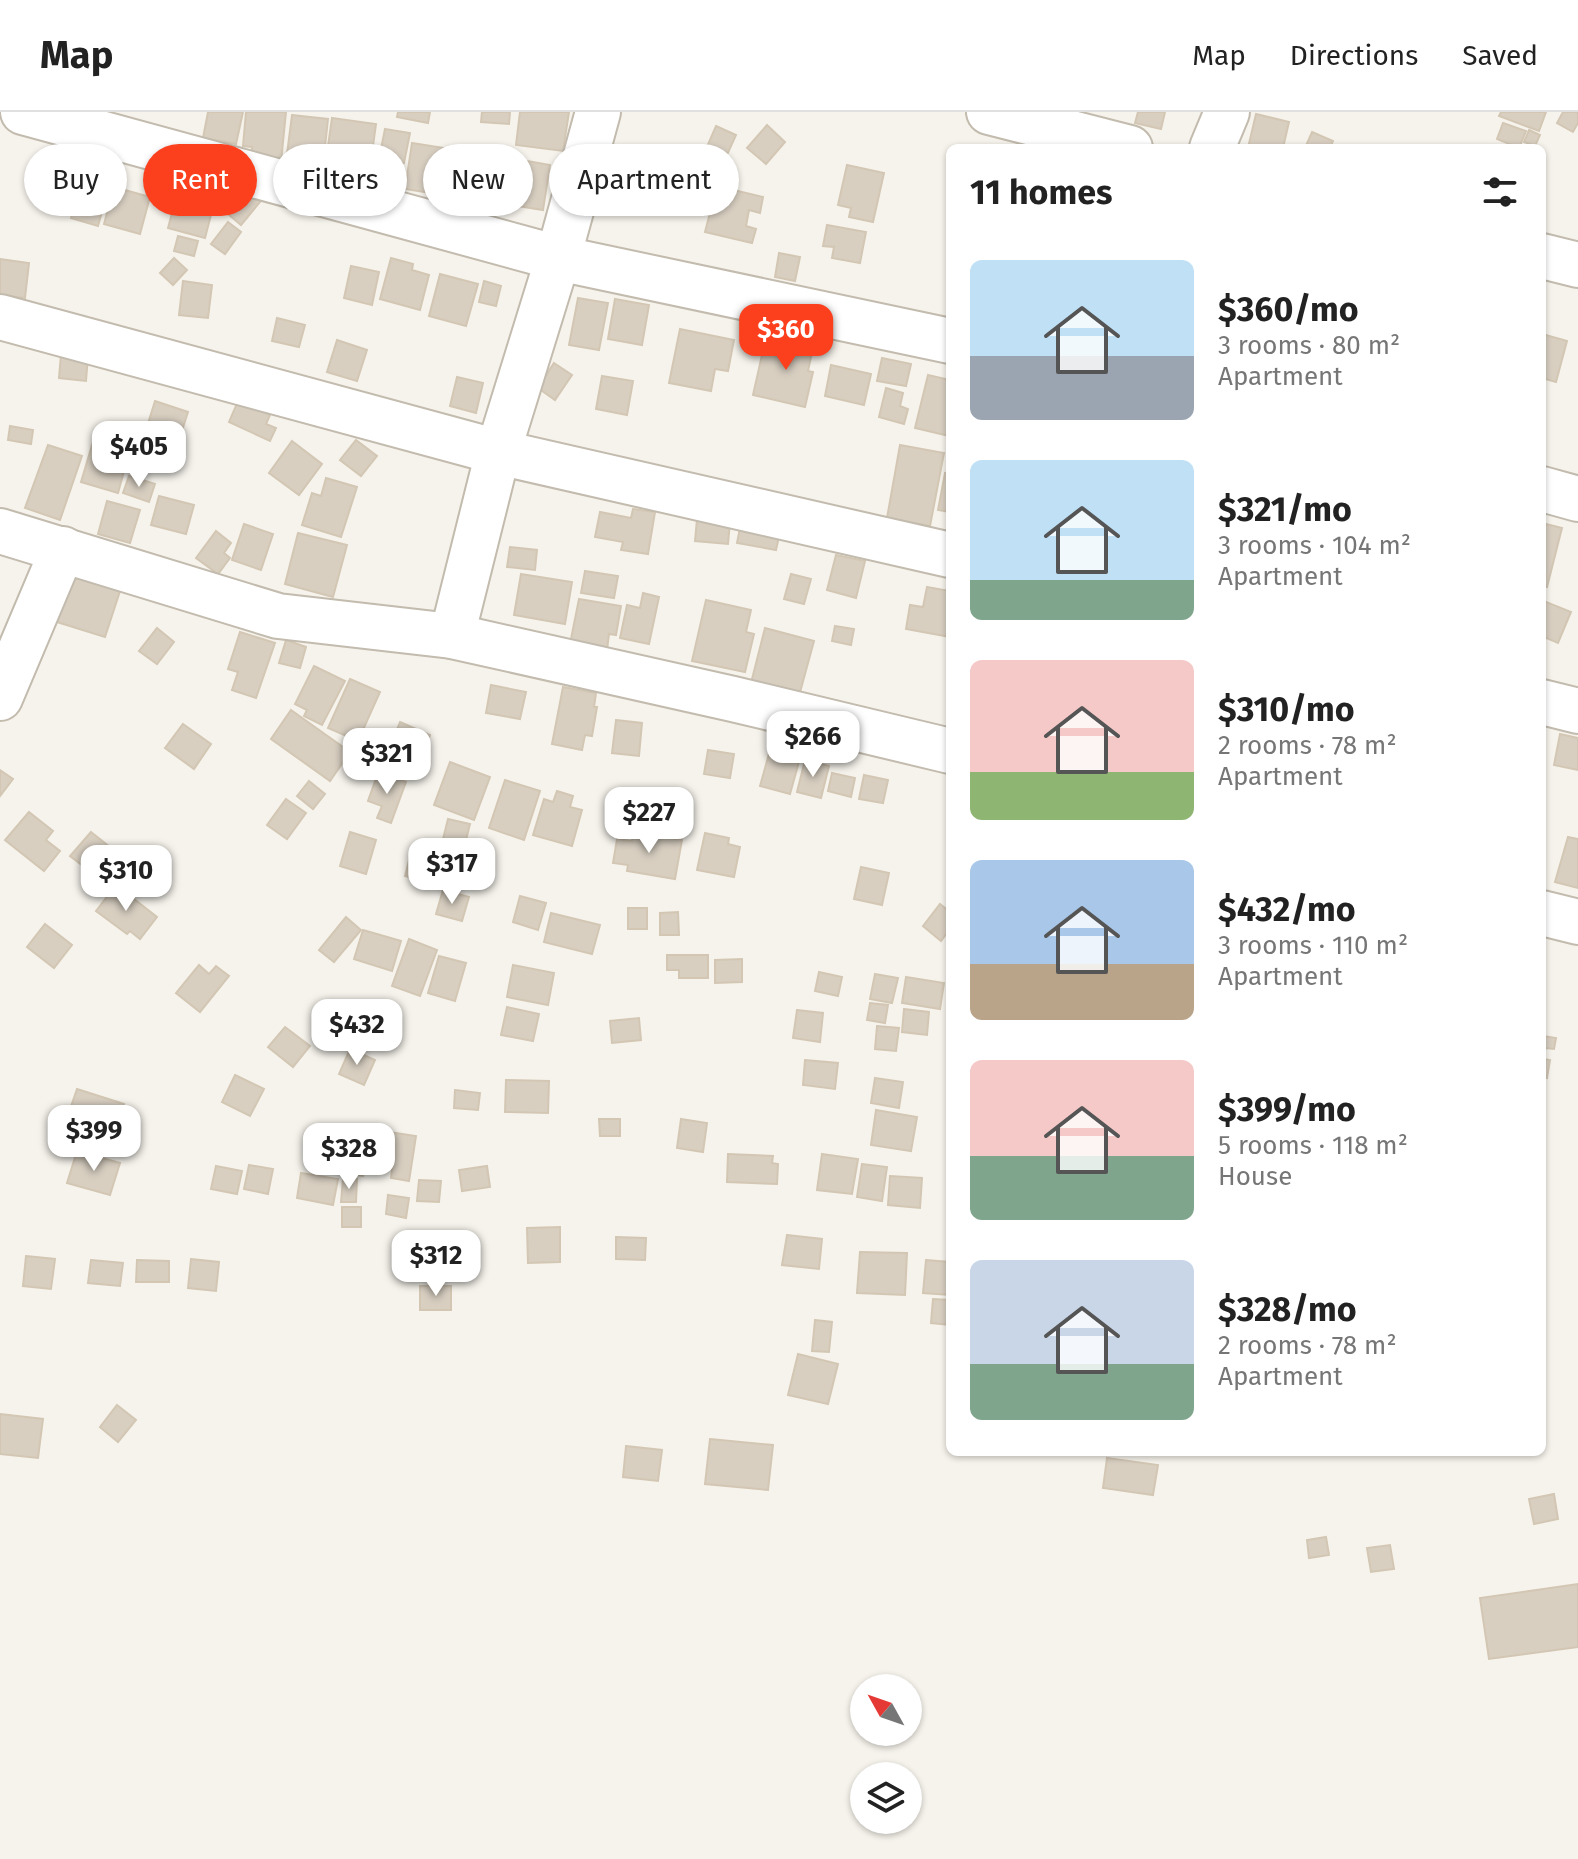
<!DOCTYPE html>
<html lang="en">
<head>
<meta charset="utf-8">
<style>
	body { margin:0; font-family:"Fira Sans",sans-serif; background:#f2f2f2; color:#222; height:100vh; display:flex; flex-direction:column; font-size:30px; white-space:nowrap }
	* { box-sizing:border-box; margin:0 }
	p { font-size:26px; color:#767676 }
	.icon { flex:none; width:44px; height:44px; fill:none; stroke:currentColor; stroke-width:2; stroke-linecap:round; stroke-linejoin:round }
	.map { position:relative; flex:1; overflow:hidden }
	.side { position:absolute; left:946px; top:32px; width:600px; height:1312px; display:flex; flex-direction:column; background:#fff; border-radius:12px; box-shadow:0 2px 6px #0004 }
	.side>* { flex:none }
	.hud { position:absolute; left:24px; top:32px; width:760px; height:72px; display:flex; gap:16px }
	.needle { width:52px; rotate:310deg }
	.buttons { position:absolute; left:850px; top:1562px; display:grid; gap:16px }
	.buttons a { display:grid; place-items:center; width:72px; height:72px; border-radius:50%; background:#fff; box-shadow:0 2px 6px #0004; font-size:40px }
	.price { position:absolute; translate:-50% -68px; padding:0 18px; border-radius:16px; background:#fff; color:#222; font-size:26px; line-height:52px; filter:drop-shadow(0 2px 4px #0008) }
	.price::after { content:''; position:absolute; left:50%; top:48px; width:24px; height:18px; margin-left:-12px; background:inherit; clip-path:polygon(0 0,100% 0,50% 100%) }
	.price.active { background:#fc3f1d; color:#fff }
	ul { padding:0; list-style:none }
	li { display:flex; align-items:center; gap:24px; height:200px; padding:0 24px }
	li span { display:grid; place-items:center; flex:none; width:224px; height:160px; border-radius:12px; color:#555 }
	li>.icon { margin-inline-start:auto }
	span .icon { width:96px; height:96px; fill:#fffc; stroke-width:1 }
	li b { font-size:34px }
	h2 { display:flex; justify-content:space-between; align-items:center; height:96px; padding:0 24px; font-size:34px }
	.pill { padding:0 28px; border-radius:36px; background:#fff; box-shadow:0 2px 6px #0004; font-size:28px; line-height:72px }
	.pill.active { background:#fc3f1d; color:#fff }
	header { display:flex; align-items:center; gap:48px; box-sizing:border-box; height:112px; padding:0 40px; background:#fff; border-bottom:2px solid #e0e0e0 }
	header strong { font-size:38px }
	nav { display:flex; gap:44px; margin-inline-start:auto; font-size:28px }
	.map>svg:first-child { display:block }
</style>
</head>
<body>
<header>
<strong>Map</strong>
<nav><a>Map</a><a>Directions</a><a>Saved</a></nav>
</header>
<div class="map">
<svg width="1578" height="1747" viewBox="0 0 1578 1747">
	<rect width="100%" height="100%" fill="#f6f3ec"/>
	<g fill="#d8cfc1" stroke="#d3c7b4" stroke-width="2">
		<polygon points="208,0 243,0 236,32 203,26"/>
		<polygon points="246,0 286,0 281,50 251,46 252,35 243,34"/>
		<polygon points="398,0 430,0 428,11 397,5"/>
		<polygon points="482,0 510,0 509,12 481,10"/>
		<polygon points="520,0 569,0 563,39 516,33"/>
		<polygon points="1138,0 1165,0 1161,17 1135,11"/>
		<polygon points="1501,0 1546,0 1539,19 1499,4"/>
		<polygon points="1563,0 1578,0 1578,11 1573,20 1557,11"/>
		<polygon points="1256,2 1289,10 1283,36 1248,36"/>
		<polygon points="292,3 328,7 323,53 317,53 316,62 288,59 290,42 287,42"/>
		<polygon points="332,6 376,12 368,70 344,66 345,58 325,55"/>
		<polygon points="1503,11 1526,19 1519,36 1497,27"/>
		<polygon points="767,13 785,30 766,52 747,36"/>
		<polygon points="716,14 736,23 726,45 706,37"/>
		<polygon points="385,17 410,21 404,51 379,47"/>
		<polygon points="1529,18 1540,23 1535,34 1524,30"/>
		<polygon points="1312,20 1333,29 1330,36 1305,36"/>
		<polygon points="412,31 457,38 450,84 405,77"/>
		<polygon points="53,37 80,45 74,64 47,55"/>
		<polygon points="505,45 550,53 543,98 498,91"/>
		<polygon points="847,53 884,61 873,110 849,105 851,96 838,93"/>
		<polygon points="83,66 109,74 98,114 71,106"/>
		<polygon points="244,68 265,84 241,113 221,96"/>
		<polygon points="180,71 217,80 205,126 168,116"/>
		<polygon points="717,74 763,85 760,101 749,98 746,114 756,117 752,131 705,120"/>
		<polygon points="114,75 150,85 140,122 104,112"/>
		<polygon points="228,110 241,120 225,142 211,132"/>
		<polygon points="827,113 866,120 860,151 832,146 834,135 823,134"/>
		<polygon points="178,124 198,129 194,144 174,139"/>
		<polygon points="779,141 800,145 795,169 775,165"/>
		<polygon points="174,146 187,158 173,173 160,161"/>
		<polygon points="391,146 413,152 412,158 429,163 420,198 380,187"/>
		<polygon points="0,147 29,151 25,186 0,183"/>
		<polygon points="351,154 379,160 372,193 344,186"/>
		<polygon points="440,162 478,172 466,214 429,204"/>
		<polygon points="183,169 212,173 208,206 179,203"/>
		<polygon points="484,169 501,174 496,194 479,190"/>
		<polygon points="578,186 608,191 599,238 569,233"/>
		<polygon points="615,187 649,193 642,233 608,227"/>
		<polygon points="277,206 305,213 299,235 272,229"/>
		<polygon points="680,217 734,228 728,259 715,257 711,279 669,271"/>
		<polygon points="1542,222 1567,229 1556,270 1542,266"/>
		<polygon points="780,223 814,231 808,259 813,260 805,295 753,283 764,234 776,237"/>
		<polygon points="337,228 367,238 357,269 327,260"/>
		<polygon points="61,242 88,244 86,269 59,266"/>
		<polygon points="882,246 911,252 906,274 877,269"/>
		<polygon points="554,251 572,263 555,288 538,276"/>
		<polygon points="831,253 871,262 864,293 825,284"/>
		<polygon points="928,263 950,268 949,324 915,316"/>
		<polygon points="602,264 633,269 627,303 596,297"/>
		<polygon points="457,265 483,271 476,301 450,294"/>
		<polygon points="886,276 903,281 900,294 908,297 904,312 879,305"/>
		<polygon points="155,289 188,300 179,328 146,318"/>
		<polygon points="238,289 270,303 266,312 276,316 270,329 229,310"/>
		<polygon points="10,314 33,318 31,332 8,328"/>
		<polygon points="95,323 131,334 118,381 81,370"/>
		<polygon points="356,328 377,344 361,364 340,348"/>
		<polygon points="292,329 322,352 299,383 269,361"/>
		<polygon points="48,333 82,344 60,408 25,396"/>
		<polygon points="900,333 944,341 930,414 887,406"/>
		<polygon points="945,361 950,362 950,400 938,398"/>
		<polygon points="129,364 155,372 149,390 123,381"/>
		<polygon points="326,366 357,375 341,425 302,413 312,381 321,384"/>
		<polygon points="159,384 194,393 186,422 151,413"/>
		<polygon points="107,389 140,398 130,431 98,422"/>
		<polygon points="633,397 655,400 648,442 621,438 623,430 595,425 600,400 631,406"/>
		<polygon points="742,406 780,420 776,438 737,431"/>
		<polygon points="697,407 730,410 728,432 695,429"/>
		<polygon points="1542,411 1562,416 1547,475 1542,474"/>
		<polygon points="244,412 273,422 261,458 232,448"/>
		<polygon points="216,419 231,431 224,441 230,446 218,462 196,446"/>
		<polygon points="298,421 347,433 333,485 285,472"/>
		<polygon points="510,435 537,438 535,458 507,455"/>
		<polygon points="836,443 865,449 856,486 827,478"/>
		<polygon points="73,458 122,473 105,525 57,510"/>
		<polygon points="585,459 618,464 614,486 581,481"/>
		<polygon points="521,462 572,470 565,512 514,503"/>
		<polygon points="791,462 811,467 804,492 784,487"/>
		<polygon points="927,475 950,479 950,525 906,517 910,493 923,495"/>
		<polygon points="643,481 659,485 649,532 620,526 627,493 640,496"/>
		<polygon points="579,487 621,494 616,523 609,522 607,538 570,532"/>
		<polygon points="706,488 751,498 746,520 754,522 745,560 692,549"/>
		<polygon points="1546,490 1571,500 1558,531 1542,524 1542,498"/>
		<polygon points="835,514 854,517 851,533 832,529"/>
		<polygon points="157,516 174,530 157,552 139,539"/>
		<polygon points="765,516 814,529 799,584 751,571"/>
		<polygon points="240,520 275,531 256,586 232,578 238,560 228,557"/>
		<polygon points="286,528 306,535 300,556 279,551"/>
		<polygon points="314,554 345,569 322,613 304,604 307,598 295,592"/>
		<polygon points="350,567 380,580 358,629 328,616"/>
		<polygon points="491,573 526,580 520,607 486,601"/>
		<polygon points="563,575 596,581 594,595 597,595 592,624 585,623 582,638 552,632"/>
		<polygon points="291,598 350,640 330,669 271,627"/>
		<polygon points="616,608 642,611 639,644 612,641"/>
		<polygon points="400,610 430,623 412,665 383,653"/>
		<polygon points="183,612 211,632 194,657 165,636"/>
		<polygon points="1560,622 1578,626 1578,658 1554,653"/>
		<polygon points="772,631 802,639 790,682 760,674"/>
		<polygon points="708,638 734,642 730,666 704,662"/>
		<polygon points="805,648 829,654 821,686 797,680"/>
		<polygon points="450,650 490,665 474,708 434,693"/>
		<polygon points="0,658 13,667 0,684"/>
		<polygon points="378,661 406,670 391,711 377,706 382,694 368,689"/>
		<polygon points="832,661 855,666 851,685 828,679"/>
		<polygon points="864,663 888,668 883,691 859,687"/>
		<polygon points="505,668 540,679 524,728 489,716"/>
		<polygon points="309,669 325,682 313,697 297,684"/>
		<polygon points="557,679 573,684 570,695 582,698 572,734 533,723 544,687 553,690"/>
		<polygon points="286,687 306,701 287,727 267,713"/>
		<polygon points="29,700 53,719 46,728 60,739 44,759 5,728"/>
		<polygon points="448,707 470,712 465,732 443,727"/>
		<polygon points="634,719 682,728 675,767 627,759 628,753 613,751 617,727 632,729"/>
		<polygon points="91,720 111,736 91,760 70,744"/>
		<polygon points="350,720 376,728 366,762 340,754"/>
		<polygon points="705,721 729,726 728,732 740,735 734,765 697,758"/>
		<polygon points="1568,725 1578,727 1578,776 1555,770"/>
		<polygon points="413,733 437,739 430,770 405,764"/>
		<polygon points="141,747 165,765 151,782 128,764"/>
		<polygon points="861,755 889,761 882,793 854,787"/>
		<polygon points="116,773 157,805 140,827 130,819 127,822 96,799"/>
		<polygon points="443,778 469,785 462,809 436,802"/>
		<polygon points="520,784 546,791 538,818 513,810"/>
		<polygon points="940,792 950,800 950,817 941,829 923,814"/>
		<rect x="628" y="796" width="19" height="21"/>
		<polygon points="678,800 679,823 660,823 660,801"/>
		<polygon points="551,801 600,813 592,842 544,830"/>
		<polygon points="346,805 361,818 334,850 319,838"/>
		<polygon points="45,812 72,833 54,856 27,835"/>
		<polygon points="363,818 401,829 392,859 354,847"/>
		<polygon points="409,827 437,838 420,884 392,874"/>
		<polygon points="667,843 708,843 708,866 679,866 679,858 667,858"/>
		<polygon points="439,844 466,851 455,889 428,881"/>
		<polygon points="742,847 742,870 715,871 715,848"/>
		<polygon points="199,853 209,862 216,854 229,864 200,900 176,881"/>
		<polygon points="513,853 554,861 548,893 507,885"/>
		<polygon points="819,860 842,865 838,884 815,879"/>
		<polygon points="875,862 898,866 892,891 870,887"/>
		<polygon points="906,865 944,871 940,897 902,891"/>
		<polygon points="870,891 888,893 885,911 867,908"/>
		<polygon points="507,895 539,902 533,929 501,923"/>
		<polygon points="904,897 929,900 927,923 902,920"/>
		<polygon points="797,898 823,901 820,930 793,926"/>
		<polygon points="639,906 641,928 612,931 610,909"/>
		<polygon points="1542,910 1545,911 1543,924 1556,926 1554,937 1545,936 1543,947 1550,948 1547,966 1542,965"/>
		<polygon points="877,914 899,916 896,939 875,937"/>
		<polygon points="285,915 310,934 293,955 268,935"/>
		<polygon points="350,937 375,948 364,973 339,962"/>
		<polygon points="805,948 838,951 835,977 803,973"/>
		<polygon points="235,963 264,977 250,1004 222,990"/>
		<polygon points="875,966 903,970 899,996 871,991"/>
		<polygon points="506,968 549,969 548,1001 505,1000"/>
		<polygon points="77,977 124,992 113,1027 65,1012"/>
		<polygon points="455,978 480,981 478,998 454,996"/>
		<polygon points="876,998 917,1005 911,1039 871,1033"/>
		<polygon points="599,1007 620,1007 620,1024 600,1024"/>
		<polygon points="681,1007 707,1011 703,1040 677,1036"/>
		<polygon points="363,1016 416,1024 409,1069 391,1066 393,1050 358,1044"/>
		<polygon points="329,1019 347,1025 340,1045 321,1038"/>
		<polygon points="77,1039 120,1051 110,1083 67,1071"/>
		<polygon points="728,1042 773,1044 772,1051 778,1052 777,1072 727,1070"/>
		<polygon points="822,1042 858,1047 852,1082 817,1078"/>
		<polygon points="351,1047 365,1049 363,1064 348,1062"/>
		<polygon points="862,1052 887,1055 882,1089 857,1085"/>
		<polygon points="249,1053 273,1057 268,1082 244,1077"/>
		<polygon points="216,1054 242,1059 237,1082 211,1077"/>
		<polygon points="487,1054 490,1075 462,1079 459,1058"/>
		<polygon points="301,1061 338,1067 333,1093 297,1086"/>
		<polygon points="890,1064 922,1066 920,1096 888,1093"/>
		<polygon points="343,1067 357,1067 356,1090 341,1090"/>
		<polygon points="419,1068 441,1069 439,1090 417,1089"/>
		<polygon points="388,1083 409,1086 406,1106 386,1102"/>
		<rect x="342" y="1095" width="19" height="20"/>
		<polygon points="560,1115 560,1150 528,1151 527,1116"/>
		<polygon points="787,1123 822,1127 819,1157 782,1153"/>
		<polygon points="616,1125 646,1126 645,1148 616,1147"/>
		<polygon points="860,1140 907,1141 905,1183 857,1181"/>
		<polygon points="26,1144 55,1147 51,1177 23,1174"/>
		<polygon points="191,1147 219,1150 216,1179 188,1176"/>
		<polygon points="91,1148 123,1151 120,1174 88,1171"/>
		<polygon points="137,1148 169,1149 169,1170 136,1170"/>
		<polygon points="926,1148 950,1150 950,1183 923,1181"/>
		<rect x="420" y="1174" width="31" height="24"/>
		<polygon points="933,1187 950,1188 950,1213 931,1211"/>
		<polygon points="815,1208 832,1210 829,1240 812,1239"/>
		<polygon points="798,1242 838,1252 828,1292 788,1283"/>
		<polygon points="117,1293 136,1308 118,1330 100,1315"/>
		<polygon points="0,1302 43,1307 38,1346 0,1342"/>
		<polygon points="710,1327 773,1333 768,1378 705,1372"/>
		<polygon points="626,1334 662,1338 658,1369 623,1365"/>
		<polygon points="1107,1346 1158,1353 1153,1383 1103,1376"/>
		<polygon points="1554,1382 1558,1407 1534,1412 1529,1387"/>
		<polygon points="1326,1425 1329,1443 1309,1446 1307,1428"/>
		<polygon points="1390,1433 1394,1457 1371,1460 1367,1436"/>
		<polygon points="1578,1472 1578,1535 1489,1547 1480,1486"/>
	</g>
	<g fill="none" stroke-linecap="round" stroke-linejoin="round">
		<g stroke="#c2bbae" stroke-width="48">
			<g id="minor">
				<polyline points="23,0 558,146 950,229"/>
				<polyline points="989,0 1130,36"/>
				<polyline points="1212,36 1227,0"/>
				<polyline points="1542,144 1578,153"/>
				<polyline points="0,205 498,340 950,443"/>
				<polyline points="1542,377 1578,387"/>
				<polyline points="0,419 278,504 452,524 733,587 950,639"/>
				<polyline points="452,524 498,340 558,146 598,0"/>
				<polyline points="0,586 63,437"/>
				<polyline points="1542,590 1578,599"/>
				<polyline points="1542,801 1578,810"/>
			</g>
		</g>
		<use href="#minor" stroke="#fff" stroke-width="44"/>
	</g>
</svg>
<div class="buttons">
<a><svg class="needle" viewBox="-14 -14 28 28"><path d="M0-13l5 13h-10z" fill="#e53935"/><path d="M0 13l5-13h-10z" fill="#767676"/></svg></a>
<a><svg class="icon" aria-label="layers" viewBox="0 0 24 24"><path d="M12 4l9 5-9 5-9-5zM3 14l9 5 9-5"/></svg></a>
</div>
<b class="price active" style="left:786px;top:260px">$360</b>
<b class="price" style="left:139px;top:377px">$405</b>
<b class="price" style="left:813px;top:667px">$266</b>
<b class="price" style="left:387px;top:684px">$321</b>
<b class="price" style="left:649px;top:743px">$227</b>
<b class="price" style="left:452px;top:794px">$317</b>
<b class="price" style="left:126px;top:801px">$310</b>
<b class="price" style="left:357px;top:955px">$432</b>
<b class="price" style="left:94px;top:1061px">$399</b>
<b class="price" style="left:349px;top:1079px">$328</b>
<b class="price" style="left:436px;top:1186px">$312</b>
<div class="hud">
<a class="pill">Buy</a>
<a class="pill active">Rent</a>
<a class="pill">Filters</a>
<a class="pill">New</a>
<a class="pill">Apartment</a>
</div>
<section class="side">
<h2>11 homes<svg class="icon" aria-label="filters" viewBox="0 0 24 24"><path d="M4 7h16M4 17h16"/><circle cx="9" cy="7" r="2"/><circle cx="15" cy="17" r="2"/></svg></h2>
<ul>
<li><span style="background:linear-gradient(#bfe0f5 60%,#9aa5b1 0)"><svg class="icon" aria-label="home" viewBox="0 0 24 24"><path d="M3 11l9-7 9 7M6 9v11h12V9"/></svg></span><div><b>$360/mo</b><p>3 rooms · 80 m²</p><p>Apartment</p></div></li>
<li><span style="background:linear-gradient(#bfe0f5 75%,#7fa58c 0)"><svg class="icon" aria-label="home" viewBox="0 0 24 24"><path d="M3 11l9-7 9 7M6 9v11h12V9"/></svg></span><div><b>$321/mo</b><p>3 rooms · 104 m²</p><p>Apartment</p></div></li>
<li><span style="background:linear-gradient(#f6c9c9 70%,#8fb573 0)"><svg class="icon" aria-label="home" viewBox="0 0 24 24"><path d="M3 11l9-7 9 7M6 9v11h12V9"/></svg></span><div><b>$310/mo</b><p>2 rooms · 78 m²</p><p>Apartment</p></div></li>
<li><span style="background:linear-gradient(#a9c7e8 65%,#b9a48a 0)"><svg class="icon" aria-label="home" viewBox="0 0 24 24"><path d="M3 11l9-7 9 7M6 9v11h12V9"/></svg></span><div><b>$432/mo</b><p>3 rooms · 110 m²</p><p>Apartment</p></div></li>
<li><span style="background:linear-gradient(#f6c9c9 60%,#7fa58c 0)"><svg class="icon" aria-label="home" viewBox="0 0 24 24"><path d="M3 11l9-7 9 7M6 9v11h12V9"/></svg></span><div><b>$399/mo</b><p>5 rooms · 118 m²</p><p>House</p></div></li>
<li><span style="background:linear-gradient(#c9d6e8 65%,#7fa58c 0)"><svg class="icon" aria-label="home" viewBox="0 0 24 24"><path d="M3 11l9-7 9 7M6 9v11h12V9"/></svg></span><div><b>$328/mo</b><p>2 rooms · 78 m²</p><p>Apartment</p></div></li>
</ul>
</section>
</div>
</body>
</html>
